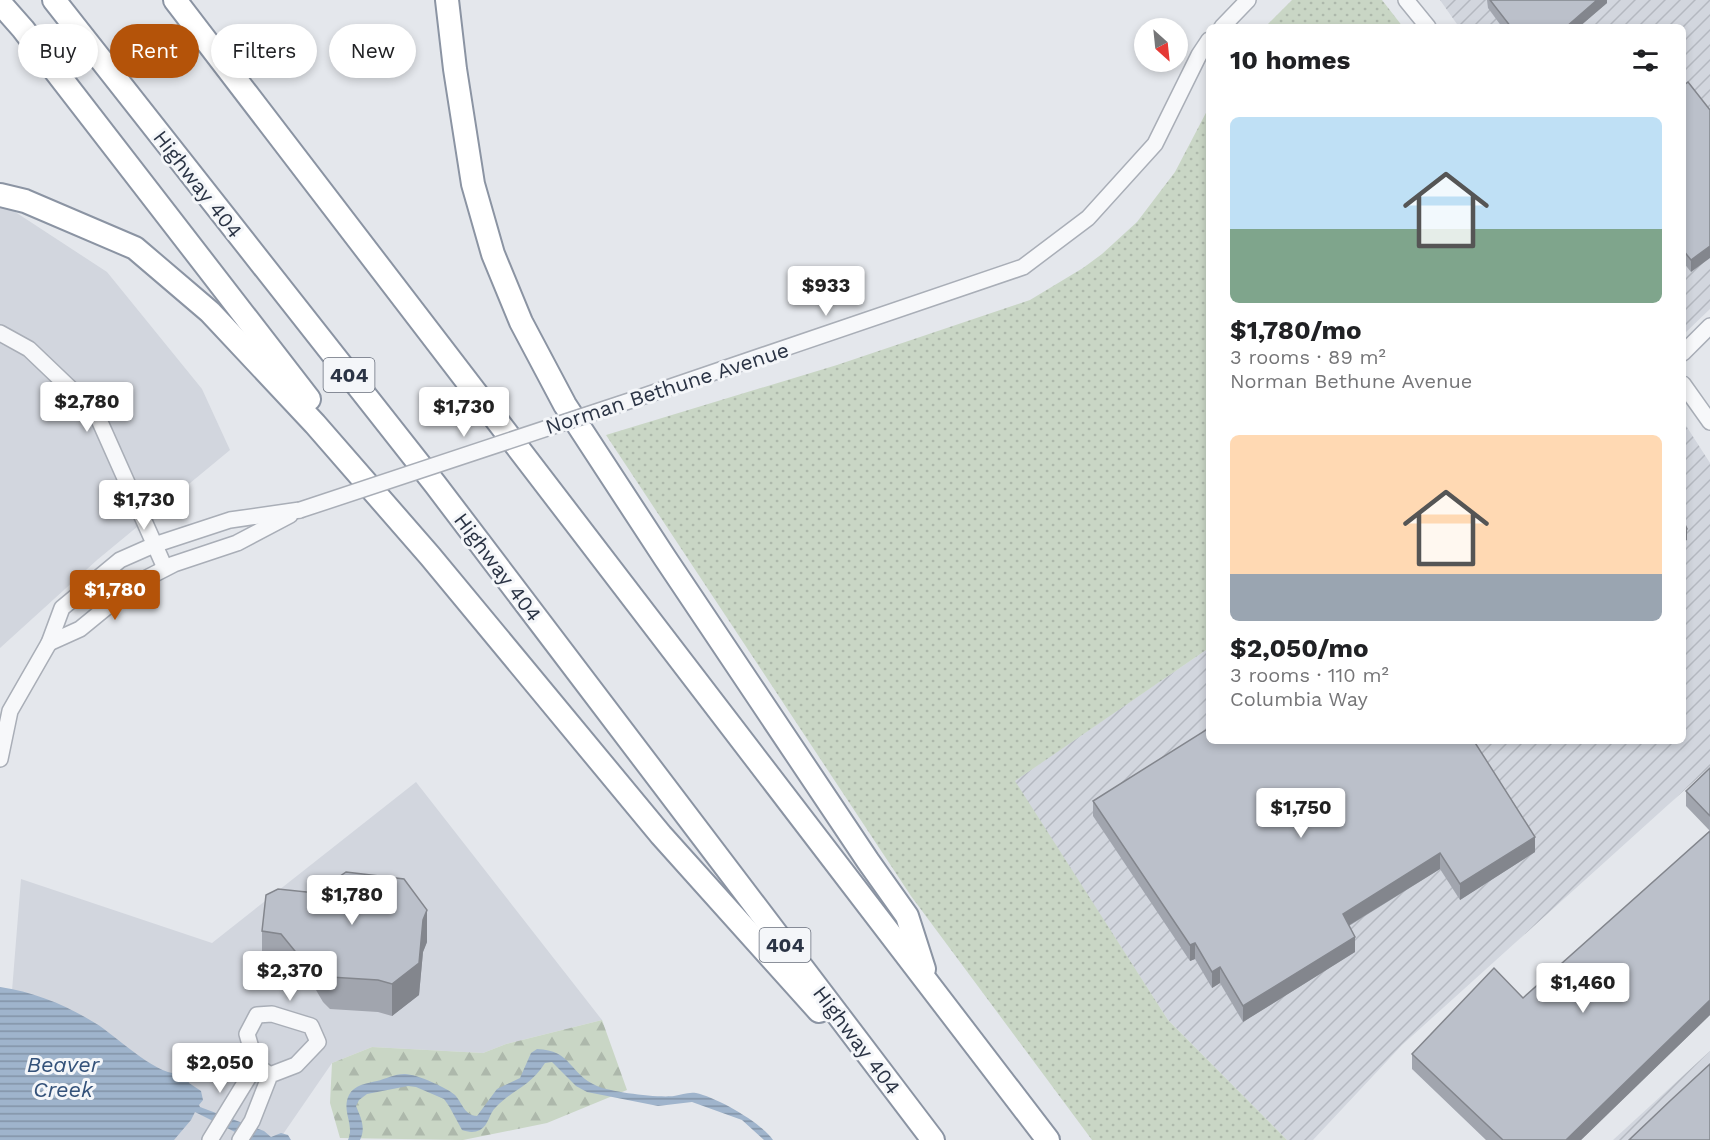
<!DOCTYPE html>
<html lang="en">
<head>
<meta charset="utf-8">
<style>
	body { margin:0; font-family:"Work Sans",sans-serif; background:#f6f6f6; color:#202124; height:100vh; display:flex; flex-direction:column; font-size:22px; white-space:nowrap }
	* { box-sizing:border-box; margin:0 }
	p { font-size:20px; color:#757577 }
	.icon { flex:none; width:33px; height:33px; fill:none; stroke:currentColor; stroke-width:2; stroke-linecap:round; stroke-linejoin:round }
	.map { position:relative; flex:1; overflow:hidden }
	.sheet { position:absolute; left:1206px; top:24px; width:480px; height:720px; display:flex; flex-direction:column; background:#fff; border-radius:9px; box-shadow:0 3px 9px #0003 }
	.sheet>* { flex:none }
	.hud { position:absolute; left:18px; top:24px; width:570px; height:54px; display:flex; gap:12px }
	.needle { width:39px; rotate:153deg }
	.buttons { position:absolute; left:1134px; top:18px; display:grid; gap:12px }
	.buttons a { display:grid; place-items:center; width:54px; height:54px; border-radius:50%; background:#fff; box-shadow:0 3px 9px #0003; font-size:30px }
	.price { position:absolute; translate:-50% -51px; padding:0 14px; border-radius:6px; background:#fff; color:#222; font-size:20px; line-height:39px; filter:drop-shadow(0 2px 3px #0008) }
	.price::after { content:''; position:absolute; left:50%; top:36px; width:18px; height:14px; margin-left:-9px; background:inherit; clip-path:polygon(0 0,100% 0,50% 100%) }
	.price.on { background:#b45309; color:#fff }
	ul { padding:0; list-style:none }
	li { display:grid; align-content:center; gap:12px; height:318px; padding:0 24px }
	li span { display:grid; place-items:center; height:186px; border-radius:9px; color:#555 }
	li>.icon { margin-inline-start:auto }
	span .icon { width:108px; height:108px; fill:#fffc; stroke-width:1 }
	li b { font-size:26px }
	h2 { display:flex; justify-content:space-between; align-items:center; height:72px; padding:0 24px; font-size:26px }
	.pill { padding:0 21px; border-radius:27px; background:#fff; box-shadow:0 3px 9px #0003; font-size:21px; line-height:54px }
	.pill.on { background:#b45309; color:#fff }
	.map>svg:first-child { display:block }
</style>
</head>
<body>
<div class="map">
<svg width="1710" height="1140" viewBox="0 0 1710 1140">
	<defs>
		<pattern id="industrial-furrows" width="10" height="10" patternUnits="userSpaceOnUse" patternTransform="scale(1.5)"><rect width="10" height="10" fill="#d2d6de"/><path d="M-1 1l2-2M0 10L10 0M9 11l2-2" fill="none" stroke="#b4b8c0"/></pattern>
		<pattern id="green-dots" width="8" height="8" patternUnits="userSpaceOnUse" patternTransform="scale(1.5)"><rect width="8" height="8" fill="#c9d6c5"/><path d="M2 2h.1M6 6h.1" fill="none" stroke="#adb8ab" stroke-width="1.8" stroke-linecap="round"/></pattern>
		<pattern id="forest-firs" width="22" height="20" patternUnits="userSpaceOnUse" patternTransform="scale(1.5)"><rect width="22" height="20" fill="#c9d6c5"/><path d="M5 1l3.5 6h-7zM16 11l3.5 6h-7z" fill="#adb8ab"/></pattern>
		<pattern id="water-rules" width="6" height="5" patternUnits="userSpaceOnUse" patternTransform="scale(1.5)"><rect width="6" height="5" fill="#9fb4cc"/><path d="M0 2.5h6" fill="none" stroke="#8293a7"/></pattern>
	</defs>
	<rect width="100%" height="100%" fill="#e4e7ec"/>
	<g fill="#d2d6de">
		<polygon points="0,202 107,272 202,389 230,450 97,560 0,648"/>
		<polygon points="416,782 602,1020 506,1044 483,1053 372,1047 332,1063 279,1140 0,1140 21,879 212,943"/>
	</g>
	<g fill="url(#industrial-furrows)">
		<polygon points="1440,0 1710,0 1710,309 1684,334 1683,27 1459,27"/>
		<polygon points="1683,421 1710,463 1710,767 1402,1045 1313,1140 1287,1140 1168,1020 1014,781 1209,648 1209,741 1683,741"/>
		<polygon points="1710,1051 1710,1140 1613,1140"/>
	</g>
	<g fill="url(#green-dots)">
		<polygon points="1292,0 1382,0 1403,27 1265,27"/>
		<polygon points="1209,107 1209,648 1015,781 1168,1020 1287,1140 1092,1140 911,896 606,435 837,365 1030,300 1083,268 1102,254 1137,222 1175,172"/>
	</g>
	<polygon fill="url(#forest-firs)" points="602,1020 627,1090 547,1123 463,1140 340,1138 330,1103 332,1063 372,1047 483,1053 506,1044"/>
	<g fill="url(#water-rules)">
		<path d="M0,987C34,992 66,1005 95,1023C116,1035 162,1083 186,1072L189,1083L201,1091L203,1100L199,1105L200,1107L264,1131L271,1137L281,1133L288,1135L291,1140H251L195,1112L191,1120L174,1140H0Z"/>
		<path d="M537,1049C572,1050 569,1074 597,1086C611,1092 657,1098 674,1096C682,1095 687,1092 696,1093C716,1097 762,1123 773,1140H764L742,1120L692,1102L658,1106L587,1092L576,1086L552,1062L545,1063C530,1087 513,1089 496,1107C489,1113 489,1125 480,1130C474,1133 468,1132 462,1130L449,1106L444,1099L416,1087L408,1086L367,1094L359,1100L356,1106C361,1118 366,1128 360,1140H348C355,1125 341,1111 349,1095C354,1085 367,1083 377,1081C385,1079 395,1074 404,1074C414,1073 448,1088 455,1095C463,1104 464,1115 477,1116L497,1089L520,1078L531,1053Z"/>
	</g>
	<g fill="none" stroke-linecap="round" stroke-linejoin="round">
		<g stroke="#a9aeb7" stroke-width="18">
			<g id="minor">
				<polyline points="1406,0 1428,27"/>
				<polyline points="1222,27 1248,0"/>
				<polyline points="0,333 29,349 96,413 165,568"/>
				<polyline points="1683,353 1710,326"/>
				<polyline points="1683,384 1710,422"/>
				<polyline points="638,398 1023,267 1088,218 1155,144 1199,55 1209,40"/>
				<polyline points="49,643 80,629 135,584 174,564 237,543 290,515"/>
				<polyline points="0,759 10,711 49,643 62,608 120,560 154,545 230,520 300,510"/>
				<polyline points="210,1140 256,1065"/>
				<polyline points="240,1140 252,1121 270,1075 296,1065 318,1042 311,1026 272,1014 257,1015 247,1034 256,1065 270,1075"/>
			</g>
		</g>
		<g stroke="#8b94a3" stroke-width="26">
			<g id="highway">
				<polyline points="54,0 435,484 933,1140"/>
				<polyline points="175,0 1048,1140"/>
				<polyline points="447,0 455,69 473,184 493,254 521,322 565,405 665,558 868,861 907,916 924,969"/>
				<polyline points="0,3 23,29 309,399"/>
				<polyline points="0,195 25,201 135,248 210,312 315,424 430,556 661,835 819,1011"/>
			</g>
		</g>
		<use href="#minor" stroke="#f7f8fa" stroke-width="15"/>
		<use href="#highway" stroke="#fff" stroke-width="22"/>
		<g stroke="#a9aeb7" stroke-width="18" stroke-linecap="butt">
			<polyline id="minor-bridge" points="300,510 638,398"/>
		</g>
		<use href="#minor-bridge" stroke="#f7f8fa" stroke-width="15"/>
	</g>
	<g fill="#a1a5ae">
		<polygon points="1487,0 1607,0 1607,3 1579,27 1502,27 1488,8"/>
		<polygon points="1683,86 1710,110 1691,272 1683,262"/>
		<polygon points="1710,768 1710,1015 1581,1140 1486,1140 1412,1069 1412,1054 1523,998 1710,831 1686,806 1686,791"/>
		<polygon points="1093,801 1535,852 1460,900 1440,869 1349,926 1355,952 1243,1022 1220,983 1212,988 1195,959 1190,961 1093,816"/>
		<polygon points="316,893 427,942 423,952 419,995 392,1016 378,1012 330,1009 323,1002 316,990 299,988 281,965 262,963 262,931"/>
	</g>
	<g fill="#83868d">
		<polygon points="1597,0 1607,0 1607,3 1579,27 1566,27"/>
		<polygon points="1710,246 1710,258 1691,272 1691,260"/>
		<polygon points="1687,529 1687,540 1683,542 1683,531"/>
		<polygon points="1535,837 1535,852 1460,900 1460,884"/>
		<polygon points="1440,853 1440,869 1343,929 1343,914"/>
		<polygon points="427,910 427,942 423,952 419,995 392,1016 392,984 423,920"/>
		<polygon points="1355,937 1355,952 1243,1022 1243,1006"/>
		<polygon points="1195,943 1195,959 1190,961 1190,945"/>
		<polygon points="1220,967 1220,983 1212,988 1212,972"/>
		<polygon points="1710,1000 1710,1015 1581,1140 1566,1140"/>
	</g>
	<g fill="#bbc0ca" stroke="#83868d" stroke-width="1.5">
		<polygon points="1490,0 1597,0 1566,27 1511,27"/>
		<polygon points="1688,82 1710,110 1710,246 1691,260 1683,250 1683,86"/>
		<polygon points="1683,520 1687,529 1683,531"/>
		<polygon points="1209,728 1209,741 1474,741 1535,837 1460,884 1440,853 1343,914 1355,937 1243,1006 1220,967 1212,972 1195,943 1190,945 1093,801"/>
		<polygon points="1710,768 1710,816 1686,791"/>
		<polygon points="1710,831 1710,1000 1566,1140 1503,1140 1412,1054 1494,968 1523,998"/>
		<polygon points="346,872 404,879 427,910 423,920 419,963 392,984 378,980 330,977 323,970 316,958 299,956 281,934 262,931 266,895 278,889 316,893"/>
		<polygon points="1710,1064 1710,1140 1629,1140 1671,1100"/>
	</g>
	<g text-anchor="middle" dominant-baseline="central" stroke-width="6" stroke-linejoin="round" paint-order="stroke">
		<g fill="#f4f6f9" stroke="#676e7b" stroke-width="1.5">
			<rect x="323.5" y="358" width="51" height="34" rx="4.5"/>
			<rect x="759.5" y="928" width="51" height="34" rx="4.5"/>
		</g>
		<g font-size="20" font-weight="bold" fill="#2b3445">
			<text x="349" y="375">404</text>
			<text x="785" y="945">404</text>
		</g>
		<g font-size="21" fill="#2b3445" stroke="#f4f6f9">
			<text transform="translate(198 184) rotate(52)">Highway 404</text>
			<text transform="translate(667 388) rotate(-18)">Norman Bethune Avenue</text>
			<text transform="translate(498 567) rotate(53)">Highway 404</text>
			<text transform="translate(857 1040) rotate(53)">Highway 404</text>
		</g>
		<g font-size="22" font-style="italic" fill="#34527a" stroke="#f4f6f9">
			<text x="63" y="1064">Beaver<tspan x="63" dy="25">Creek</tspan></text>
		</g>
	</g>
</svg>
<div class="buttons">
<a><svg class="needle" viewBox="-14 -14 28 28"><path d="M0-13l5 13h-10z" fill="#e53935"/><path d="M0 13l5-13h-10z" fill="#757577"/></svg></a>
</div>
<b class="price" style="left:826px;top:317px">$933</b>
<b class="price" style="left:87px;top:433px">$2,780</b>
<b class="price" style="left:464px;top:438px">$1,730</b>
<b class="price" style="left:144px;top:531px">$1,730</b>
<b class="price on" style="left:115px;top:621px">$1,780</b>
<b class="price" style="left:1301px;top:839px">$1,750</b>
<b class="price" style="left:352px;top:926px">$1,780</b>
<b class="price" style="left:290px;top:1002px">$2,370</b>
<b class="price" style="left:1583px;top:1014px">$1,460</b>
<b class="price" style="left:220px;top:1094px">$2,050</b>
<div class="hud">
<a class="pill">Buy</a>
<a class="pill on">Rent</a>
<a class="pill">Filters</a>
<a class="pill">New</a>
</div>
<section class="sheet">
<h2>10 homes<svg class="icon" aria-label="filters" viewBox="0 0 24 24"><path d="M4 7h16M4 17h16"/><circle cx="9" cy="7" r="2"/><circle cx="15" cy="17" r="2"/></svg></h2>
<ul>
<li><span style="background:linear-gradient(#bfe0f5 60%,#7fa58c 0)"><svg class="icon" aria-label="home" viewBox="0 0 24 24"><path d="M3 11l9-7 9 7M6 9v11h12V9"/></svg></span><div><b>$1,780/mo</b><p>3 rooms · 89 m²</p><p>Norman Bethune Avenue</p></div></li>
<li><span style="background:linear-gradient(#ffd9b3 75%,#9aa5b1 0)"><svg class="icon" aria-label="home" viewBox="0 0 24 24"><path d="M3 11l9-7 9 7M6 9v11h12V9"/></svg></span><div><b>$2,050/mo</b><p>3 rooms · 110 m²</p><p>Columbia Way</p></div></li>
</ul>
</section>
</div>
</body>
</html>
